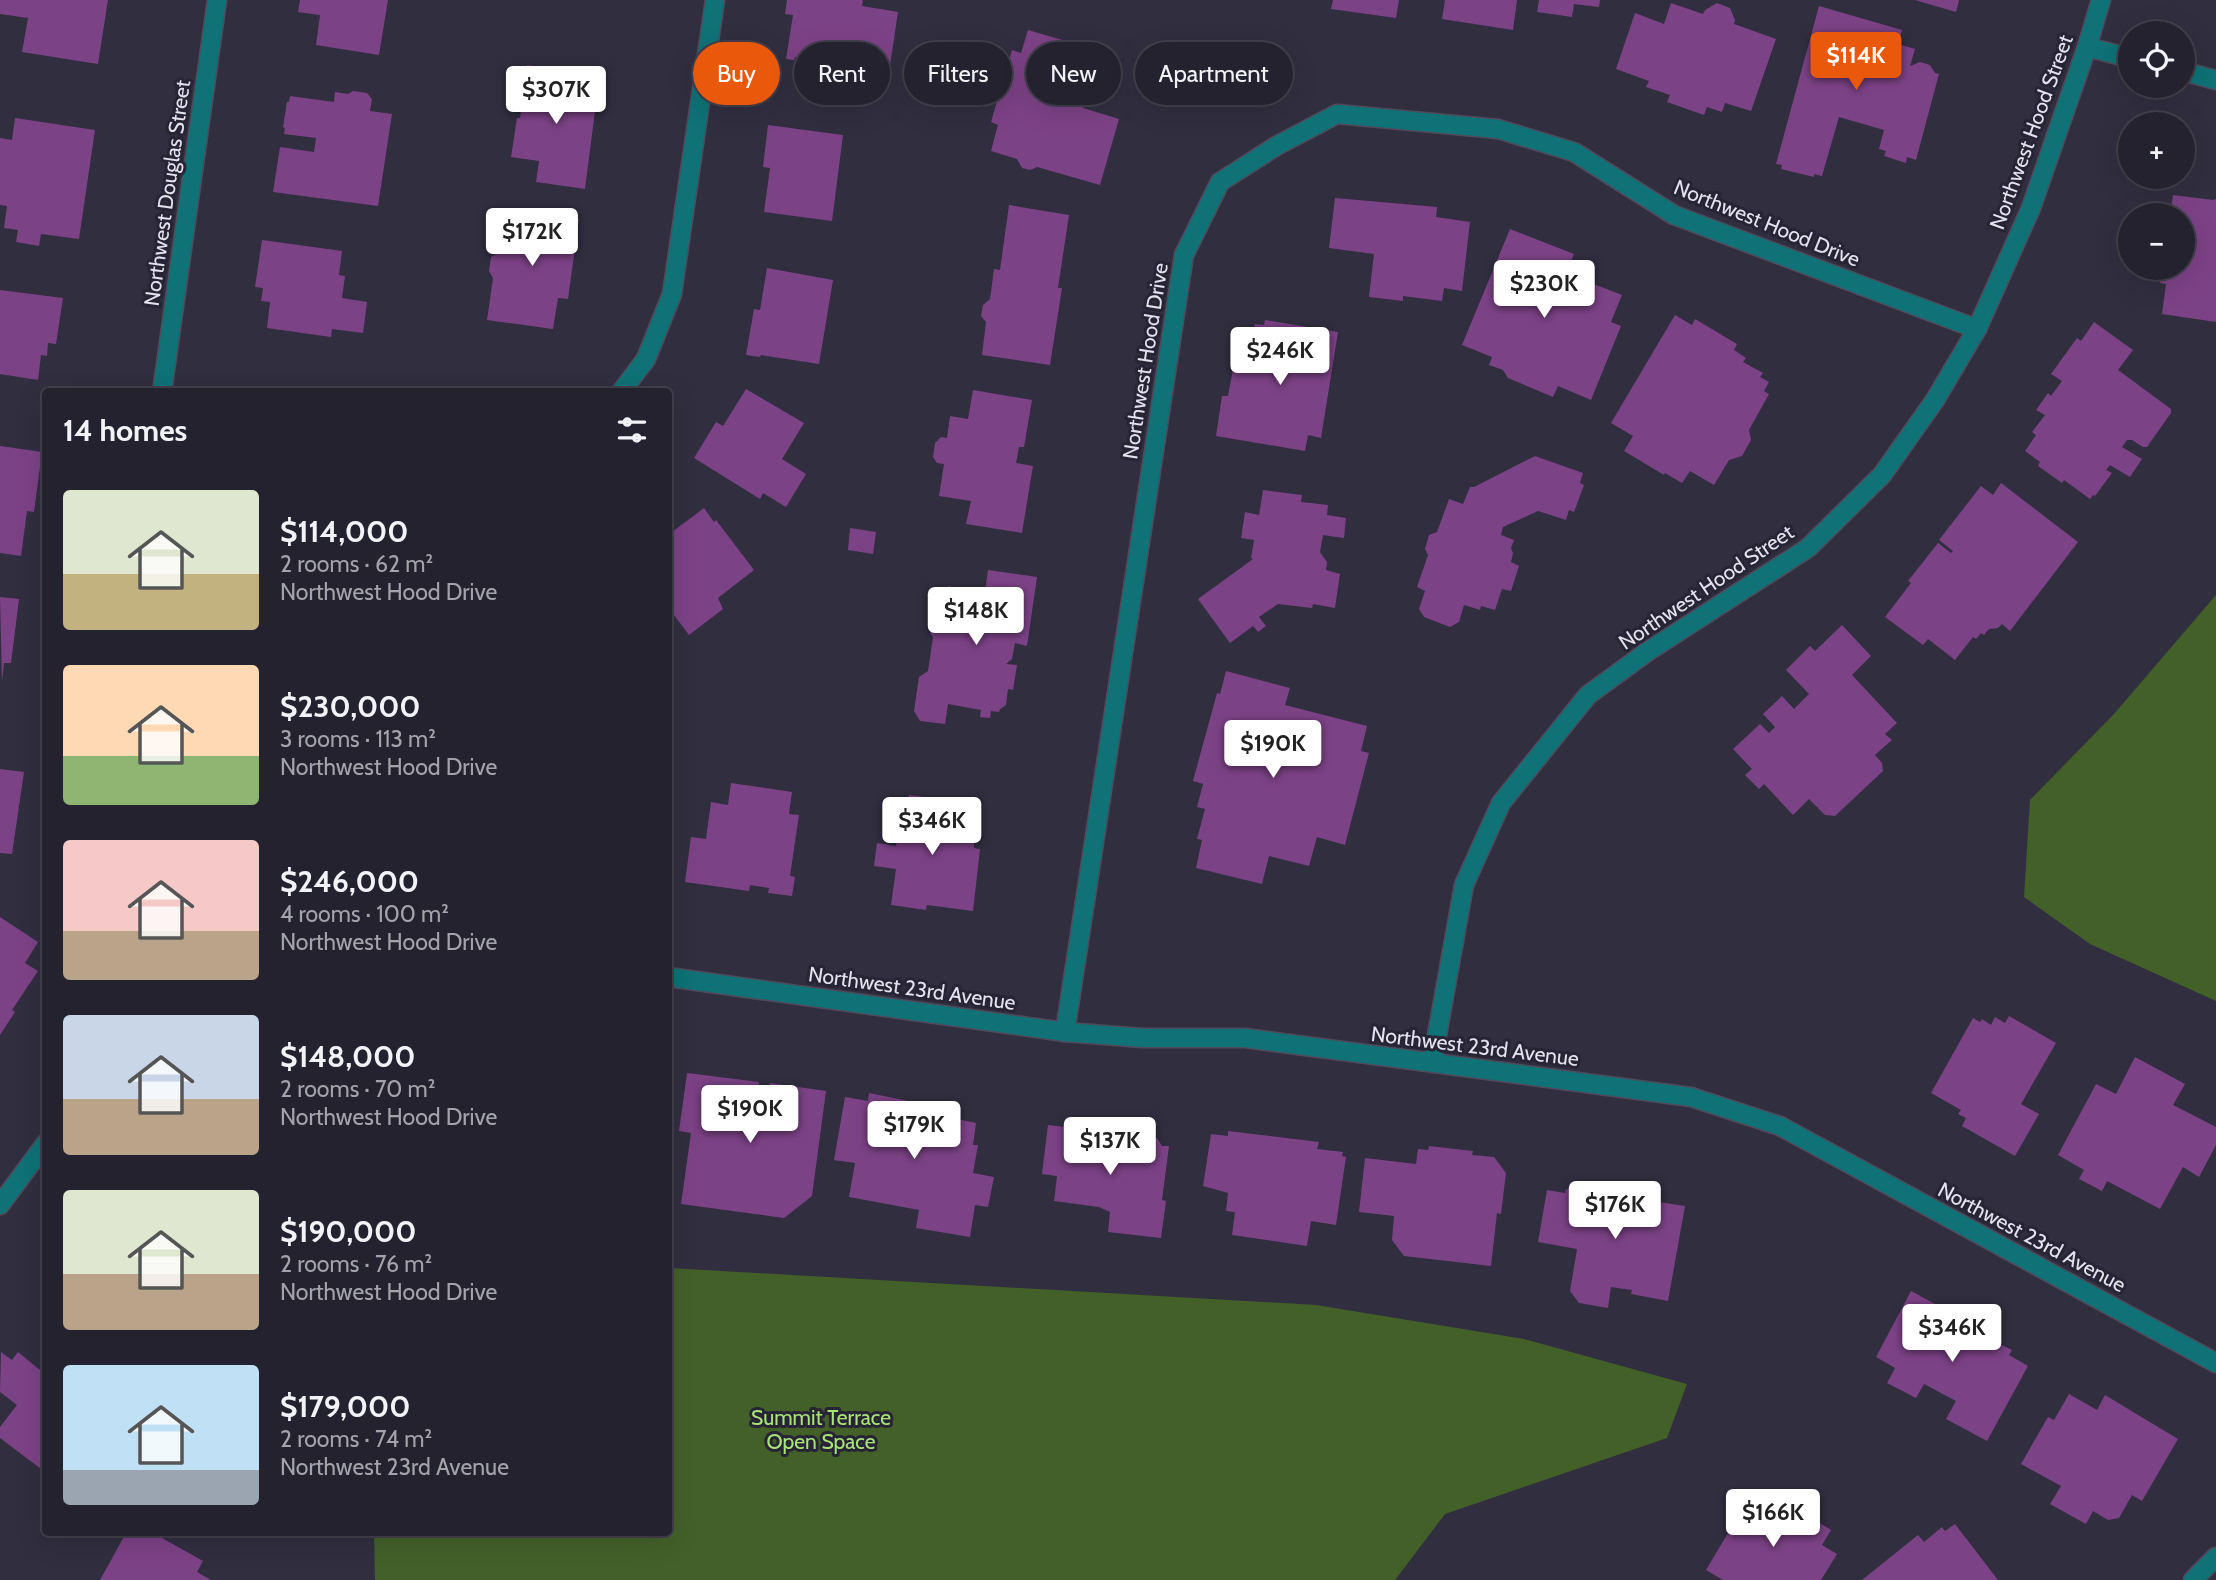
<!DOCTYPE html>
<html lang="en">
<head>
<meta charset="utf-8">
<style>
	body { margin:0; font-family:Cabin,sans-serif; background:#2d2a38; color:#f1f3f6; height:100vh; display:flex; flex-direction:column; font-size:26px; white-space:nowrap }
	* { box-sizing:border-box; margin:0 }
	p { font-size:23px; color:#a3a4ab }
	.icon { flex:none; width:38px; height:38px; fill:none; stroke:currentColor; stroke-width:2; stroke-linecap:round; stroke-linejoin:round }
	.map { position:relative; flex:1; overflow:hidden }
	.side { position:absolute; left:42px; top:388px; width:630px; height:1148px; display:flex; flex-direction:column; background:#252230; border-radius:7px; box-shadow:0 7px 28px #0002,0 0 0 2px #423f4c }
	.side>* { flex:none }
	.guide { position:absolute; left:693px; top:42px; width:665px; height:63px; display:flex; gap:14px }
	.controls { position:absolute; left:2118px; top:21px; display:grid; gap:14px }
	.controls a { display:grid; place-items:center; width:77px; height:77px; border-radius:50%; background:#252230; box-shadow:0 7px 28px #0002,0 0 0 2px #423f4c; font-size:35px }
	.price { position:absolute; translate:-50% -60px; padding:0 16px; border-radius:7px; background:#fff; color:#222; font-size:23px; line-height:46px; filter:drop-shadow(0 2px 4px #0008) }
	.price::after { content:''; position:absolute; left:50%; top:42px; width:21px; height:16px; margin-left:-10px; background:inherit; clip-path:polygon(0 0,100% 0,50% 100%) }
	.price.selected { background:#ea580c; color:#fff }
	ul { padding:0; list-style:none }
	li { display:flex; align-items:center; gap:21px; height:175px; padding:0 21px }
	li span { display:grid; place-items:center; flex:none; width:196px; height:140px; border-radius:7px; color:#555 }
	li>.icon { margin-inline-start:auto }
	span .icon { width:84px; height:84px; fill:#fffc; stroke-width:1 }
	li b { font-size:30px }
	h2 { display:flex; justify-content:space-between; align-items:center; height:84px; padding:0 21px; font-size:30px }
	.tag { padding:0 24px; border-radius:32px; background:#252230; box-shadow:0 7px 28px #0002,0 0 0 2px #423f4c; font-size:24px; line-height:63px }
	.tag.selected { background:#ea580c; color:#fff }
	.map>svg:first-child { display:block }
</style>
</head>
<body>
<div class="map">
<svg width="2216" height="1580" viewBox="0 0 2216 1580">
	<rect width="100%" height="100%" fill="#312e40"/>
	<g fill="#436029">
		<polygon points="2216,595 2216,1001 2090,944 2024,897 2030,800 2114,714"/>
		<polygon points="669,1268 1316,1305 1524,1339 1687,1384 1667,1438 1445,1514 1395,1580 375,1580 374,1533 668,1533"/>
	</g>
	<g fill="#7c4286">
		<polygon points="0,0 108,0 98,64 22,52 28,18 0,14"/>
		<polygon points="300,0 388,0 379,55 316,45 320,15 298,12"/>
		<polygon points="787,0 863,0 862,6 898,12 889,72 795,57 794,60 786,59 793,15 785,14"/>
		<polygon points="1333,0 1399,0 1396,18 1331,9"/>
		<polygon points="1445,0 1517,0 1513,30 1442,19"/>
		<polygon points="1539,0 1600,0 1599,7 1574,4 1572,17 1537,12"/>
		<polygon points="1915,0 1959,0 1956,12"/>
		<polygon points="1671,3 1703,14 1705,10 1717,3 1730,8 1735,20 1734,24 1776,39 1751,111 1725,103 1722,112 1707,107 1704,115 1667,102 1670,95 1646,87 1649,81 1616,69 1635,13 1664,24"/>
		<polygon points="1819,6 1902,30 1898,44 1915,49 1910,66 1920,62 1930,65 1935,73 1939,74 1916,160 1907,157 1906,163 1884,156 1886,151 1879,149 1884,130 1839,117 1822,176 1814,174 1814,177 1781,169 1782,165 1776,164"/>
		<polygon points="1028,30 1100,51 1098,58 1103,65 1099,76 1091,80 1083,108 1119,119 1100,185 1037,167 1030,170 1022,168 1017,159 991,151 998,125 991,122 1012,50 1021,53"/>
		<polygon points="527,65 590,74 585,109 595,111 585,189 536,182 539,161 511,157 517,118 520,118"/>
		<polygon points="353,91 367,93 372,99 370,111 392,114 378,206 273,192 280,147 314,152 316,138 284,134 285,128 283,127 287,102 289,102 290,96 334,102 335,92 348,94"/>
		<polygon points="15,118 95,130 79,239 41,234 39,246 16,242 18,230 4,228 7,206 0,205 0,138 12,140"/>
		<polygon points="768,125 843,135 832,221 764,212 770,168 763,167"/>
		<polygon points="2173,195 2213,200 2216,199 2216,322 2162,314 2166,284 2160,283 2162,268 2182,268 2182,215 2170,215"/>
		<polygon points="1335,198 1437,207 1436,217 1470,222 1462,291 1444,288 1442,301 1403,296 1403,301 1369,297 1374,254 1329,248"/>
		<polygon points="1009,205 1069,215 1058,288 1062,288 1050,365 982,355 986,322 981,316 983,305 990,299 994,269 1000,270"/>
		<polygon points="503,208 579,219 568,299 558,298 553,329 487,320 493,278 489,271 491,257 497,253"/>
		<polygon points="1510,229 1574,254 1556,298 1563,301 1573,276 1622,295 1611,322 1621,326 1591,400 1558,386 1553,397 1508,378 1503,370 1489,365 1492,357 1462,345"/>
		<polygon points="262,240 342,251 339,275 345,276 342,298 367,302 363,333 332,329 331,337 267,328 270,302 261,301 263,288 255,287"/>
		<polygon points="767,268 833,280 819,364 761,355 760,357 746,355 754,309 760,310"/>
		<polygon points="0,290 63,298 56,344 48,343 47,356 41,355 38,380 0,374"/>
		<polygon points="1675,315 1692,325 1695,319 1737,344 1734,350 1746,358 1743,362 1763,373 1760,377 1769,382 1764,391 1769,394 1749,430 1751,440 1742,456 1729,460 1714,485 1690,471 1682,483 1665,473 1664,475 1624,451 1633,436 1611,423"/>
		<polygon points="1265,320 1338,332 1321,438 1308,435 1305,451 1216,436 1222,396 1228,396 1234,364 1248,366 1255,324 1264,325"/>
		<polygon points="2094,322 2133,350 2118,370 2171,409 2171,413 2147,447 2143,447 2132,440 2127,440 2122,447 2142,459 2130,477 2110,465 2106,470 2112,473 2095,496 2093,495 2090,499 2064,480 2062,483 2038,466 2040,462 2025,451 2036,435 2032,432 2045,415 2036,410 2048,393 2051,396 2062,381 2051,374 2077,338 2081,341"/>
		<polygon points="746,389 804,423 782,459 806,474 786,507 763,493 760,499 694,458 716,422 723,426"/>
		<polygon points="973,390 1032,400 1024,447 1019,447 1016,463 1033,466 1022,533 966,524 971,501 939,496 944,464 937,463 933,457 935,443 941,437 947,438 950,416 968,419"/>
		<polygon points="0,446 42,452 34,512 27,511 21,556 0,553"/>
		<polygon points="1535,456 1583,473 1580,483 1584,485 1574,512 1569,510 1566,520 1538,511 1503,527 1501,535 1514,540 1511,548 1513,553 1511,562 1519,566 1511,591 1502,589 1495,610 1481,606 1480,610 1464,605 1459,622 1450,627 1424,617 1419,609 1425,591 1417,587 1428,555 1425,549 1429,535 1437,532 1449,499 1463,504 1470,487 1474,487"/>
		<polygon points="2001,483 2078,542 2010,631 2002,624 1998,628 1989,629 1984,635 1981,633 1976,639 1973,637 1955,660 1928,639 1923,645 1885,617 1911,583 1908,581 1938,543 1951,553 1953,551 1939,540 1981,486 1993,495"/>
		<polygon points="1263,490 1302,495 1301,502 1328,505 1327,515 1346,518 1344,538 1323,535 1320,552 1327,562 1326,570 1340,574 1335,608 1313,604 1312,608 1278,604 1259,617 1266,626 1258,632 1253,626 1230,643 1198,599 1253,559 1251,558 1254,540 1241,538 1245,512 1259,515"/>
		<polygon points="704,508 714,522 716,520 754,570 718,598 723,609 689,635 668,607 668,535"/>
		<polygon points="850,528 876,532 873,554 848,550"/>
		<polygon points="988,570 1037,577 1027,646 1015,643 1012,659 1006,664 1017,665 1013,690 1008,689 1006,705 1000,709 999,712 991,711 990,718 980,717 981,710 948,704 945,724 920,721 914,711 919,677 928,671 933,637 930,633 932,621 942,622 948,586 985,592"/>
		<polygon points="0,597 19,599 11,663 4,663 2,682"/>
		<polygon points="1842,625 1871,656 1852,675 1897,723 1885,734 1892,740 1875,755 1882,763 1883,771 1835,816 1825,815 1809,799 1793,815 1764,784 1759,789 1745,775 1752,769 1733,749 1760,724 1769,733 1775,727 1763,714 1782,696 1794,709 1809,694 1786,670 1810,646 1815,651"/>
		<polygon points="1226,671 1290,688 1285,705 1367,726 1361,751 1369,753 1345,845 1317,837 1309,866 1269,856 1262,884 1196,868 1202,840 1197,839 1205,809 1197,807 1203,784 1193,781 1217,693 1220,694"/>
		<polygon points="0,769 24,772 12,854 0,853"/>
		<polygon points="731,783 792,792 789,814 799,815 790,876 795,877 792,896 768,893 769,888 750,885 749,891 685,882 691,837 706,839 711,802 728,805"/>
		<polygon points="909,795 969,803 965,833 974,842 974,848 980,849 973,911 927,905 926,910 891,905 896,869 874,866 877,843 896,846 900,818 905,818"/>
		<polygon points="0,917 38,942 25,963 38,971 12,1010 15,1012 0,1035"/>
		<polygon points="2009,1016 2056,1043 2021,1104 2039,1114 2015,1156 1962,1126 1966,1118 1958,1114 1961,1110 1931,1093 1973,1018 1980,1022 1982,1019 1991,1025 1995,1017 2005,1023"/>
		<polygon points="2135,1057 2185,1084 2173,1105 2216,1127 2216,1145 2199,1177 2183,1167 2160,1209 2107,1181 2102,1191 2079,1179 2084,1170 2058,1155 2096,1084 2116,1094"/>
		<polygon points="687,1073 759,1082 756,1105 767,1107 770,1083 826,1091 812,1196 784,1218 681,1204 691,1133 679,1131"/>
		<polygon points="869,1093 958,1111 957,1119 976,1123 973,1145 978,1145 973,1173 994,1177 988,1207 975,1205 970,1237 916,1228 919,1210 849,1197 855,1163 834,1160 845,1097 868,1101"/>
		<polygon points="1048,1125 1117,1133 1116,1142 1140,1143 1146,1137 1157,1138 1162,1146 1169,1146 1162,1200 1166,1201 1161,1238 1108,1232 1110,1212 1099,1207 1054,1201 1057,1176 1042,1174"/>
		<polygon points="1228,1131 1319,1142 1317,1149 1343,1152 1342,1156 1346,1157 1336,1225 1311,1221 1307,1246 1232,1235 1235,1212 1226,1211 1228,1193 1203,1186 1211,1134 1228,1136"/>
		<polygon points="1429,1146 1473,1151 1472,1155 1494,1157 1506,1173 1501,1214 1497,1213 1491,1266 1404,1256 1392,1240 1394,1216 1359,1212 1365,1158 1416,1164 1418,1149 1428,1150"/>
		<polygon points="1612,1183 1643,1190 1643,1195 1653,1197 1652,1201 1685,1206 1668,1301 1631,1294 1632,1290 1611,1287 1608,1308 1579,1303 1570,1291 1577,1249 1538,1242 1547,1190 1565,1193 1566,1189 1604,1195 1605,1185 1611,1186"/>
		<polygon points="1911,1291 1957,1316 1959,1311 1970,1317 1966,1322 1984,1331 1982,1335 2012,1350 2009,1355 2028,1366 1987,1441 1946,1419 1956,1401 1924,1384 1916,1398 1887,1383 1895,1368 1876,1357"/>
		<polygon points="1,1352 12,1360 18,1352 40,1370 46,1364 46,1464 41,1469 0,1438 0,1427 17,1405 0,1392"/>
		<polygon points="2069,1394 2097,1410 2105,1395 2178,1439 2142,1501 2132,1495 2119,1518 2108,1520 2093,1511 2086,1524 2050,1504 2061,1486 2021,1464 2048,1417 2054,1420"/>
		<polygon points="1747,1501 1790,1526 1799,1510 1831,1530 1822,1545 1837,1554 1821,1580 1723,1580 1706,1570"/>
		<polygon points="1955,1524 1998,1580 1862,1580 1918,1535 1924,1542 1942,1527 1945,1531"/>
		<polygon points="126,1533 153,1533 203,1561 197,1572 211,1580 100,1580"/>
	</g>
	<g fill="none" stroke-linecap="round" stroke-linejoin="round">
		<g stroke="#4e4b5c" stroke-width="21">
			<g id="minor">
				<polyline points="2087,47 2130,58"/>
				<polyline points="2182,71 2216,80"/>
				<polyline points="162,392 217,0"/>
				<polyline points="621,392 646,359 672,294 715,0"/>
				<polyline points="668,977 1065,1032 1143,1038 1245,1038 1691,1097 1780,1126 2216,1363"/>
				<polyline points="1065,1032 1184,255 1220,182 1278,145 1337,114 1498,129 1574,152 1674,215 1977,329"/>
				<polyline points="1432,1063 1464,885 1501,803 1588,695 1647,652 1808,548 1882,475 1935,400 1977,329 2031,208 2087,47 2101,0"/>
				<polyline points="0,1205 46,1143"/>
				<polyline points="2193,1580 2216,1557"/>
			</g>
		</g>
		<use href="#minor" stroke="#0e7276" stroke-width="18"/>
	</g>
	<g text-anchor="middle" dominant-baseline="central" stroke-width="6" stroke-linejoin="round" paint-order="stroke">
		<g font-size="21" fill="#e4e2ee" stroke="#272435">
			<text transform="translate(2031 132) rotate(-70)">Northwest Hood Street</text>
			<text transform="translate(167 193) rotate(-82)">Northwest Douglas Street</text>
			<text transform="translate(1767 223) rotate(22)">Northwest Hood Drive</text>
			<text transform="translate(1145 361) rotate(-81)">Northwest Hood Drive</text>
			<text transform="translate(1706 587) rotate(-34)">Northwest Hood Street</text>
			<text transform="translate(912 988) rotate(8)">Northwest 23rd Avenue</text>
			<text transform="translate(1475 1046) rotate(7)">Northwest 23rd Avenue</text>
			<text transform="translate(2032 1237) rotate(28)">Northwest 23rd Avenue</text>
		</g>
		<g font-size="21" fill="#a9e477" stroke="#272435">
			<text x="821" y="1417">Summit Terrace<tspan x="821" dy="24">Open Space</tspan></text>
		</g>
	</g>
</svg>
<div class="controls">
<a><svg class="icon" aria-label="locate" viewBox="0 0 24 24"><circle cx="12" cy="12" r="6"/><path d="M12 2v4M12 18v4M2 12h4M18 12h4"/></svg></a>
<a>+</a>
<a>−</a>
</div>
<b class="price selected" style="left:1856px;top:92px">$114K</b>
<b class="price" style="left:556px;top:126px">$307K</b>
<b class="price" style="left:532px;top:268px">$172K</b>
<b class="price" style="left:1544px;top:320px">$230K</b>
<b class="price" style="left:1280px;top:387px">$246K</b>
<b class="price" style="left:976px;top:647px">$148K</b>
<b class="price" style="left:1273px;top:780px">$190K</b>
<b class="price" style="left:932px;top:857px">$346K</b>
<b class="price" style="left:750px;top:1145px">$190K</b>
<b class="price" style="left:914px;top:1161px">$179K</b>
<b class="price" style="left:1110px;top:1177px">$137K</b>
<b class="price" style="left:1615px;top:1241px">$176K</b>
<b class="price" style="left:1952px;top:1364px">$346K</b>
<b class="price" style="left:1773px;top:1549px">$166K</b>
<div class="guide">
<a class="tag selected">Buy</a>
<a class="tag">Rent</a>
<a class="tag">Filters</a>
<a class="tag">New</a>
<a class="tag">Apartment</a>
</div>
<section class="side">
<h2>14 homes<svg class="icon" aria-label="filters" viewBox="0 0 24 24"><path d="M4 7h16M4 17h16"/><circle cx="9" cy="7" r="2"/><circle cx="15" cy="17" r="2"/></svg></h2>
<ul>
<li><span style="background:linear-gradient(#dfe7d0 60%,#c2b280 0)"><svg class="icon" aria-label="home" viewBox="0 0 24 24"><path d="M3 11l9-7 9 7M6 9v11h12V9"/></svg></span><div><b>$114,000</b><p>2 rooms · 62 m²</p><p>Northwest Hood Drive</p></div></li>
<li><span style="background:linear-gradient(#ffd9b3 65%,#8fb573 0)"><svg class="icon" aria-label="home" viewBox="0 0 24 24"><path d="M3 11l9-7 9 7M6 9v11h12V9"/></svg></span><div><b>$230,000</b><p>3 rooms · 113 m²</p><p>Northwest Hood Drive</p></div></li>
<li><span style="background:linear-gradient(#f6c9c9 65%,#b9a48a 0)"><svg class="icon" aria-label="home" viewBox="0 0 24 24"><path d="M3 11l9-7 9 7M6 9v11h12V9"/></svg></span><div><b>$246,000</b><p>4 rooms · 100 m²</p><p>Northwest Hood Drive</p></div></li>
<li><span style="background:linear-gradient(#c9d6e8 60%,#b9a48a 0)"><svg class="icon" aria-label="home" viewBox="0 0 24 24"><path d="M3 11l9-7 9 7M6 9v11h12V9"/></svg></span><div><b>$148,000</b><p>2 rooms · 70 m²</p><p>Northwest Hood Drive</p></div></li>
<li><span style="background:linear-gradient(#dfe7d0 60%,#b9a48a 0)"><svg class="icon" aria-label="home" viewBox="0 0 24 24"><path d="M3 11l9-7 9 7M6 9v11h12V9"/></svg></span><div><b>$190,000</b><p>2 rooms · 76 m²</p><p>Northwest Hood Drive</p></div></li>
<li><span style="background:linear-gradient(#bfe0f5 75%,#9aa5b1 0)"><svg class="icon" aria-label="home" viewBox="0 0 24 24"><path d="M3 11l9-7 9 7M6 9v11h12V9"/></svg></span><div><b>$179,000</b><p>2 rooms · 74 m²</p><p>Northwest 23rd Avenue</p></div></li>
</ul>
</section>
</div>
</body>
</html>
